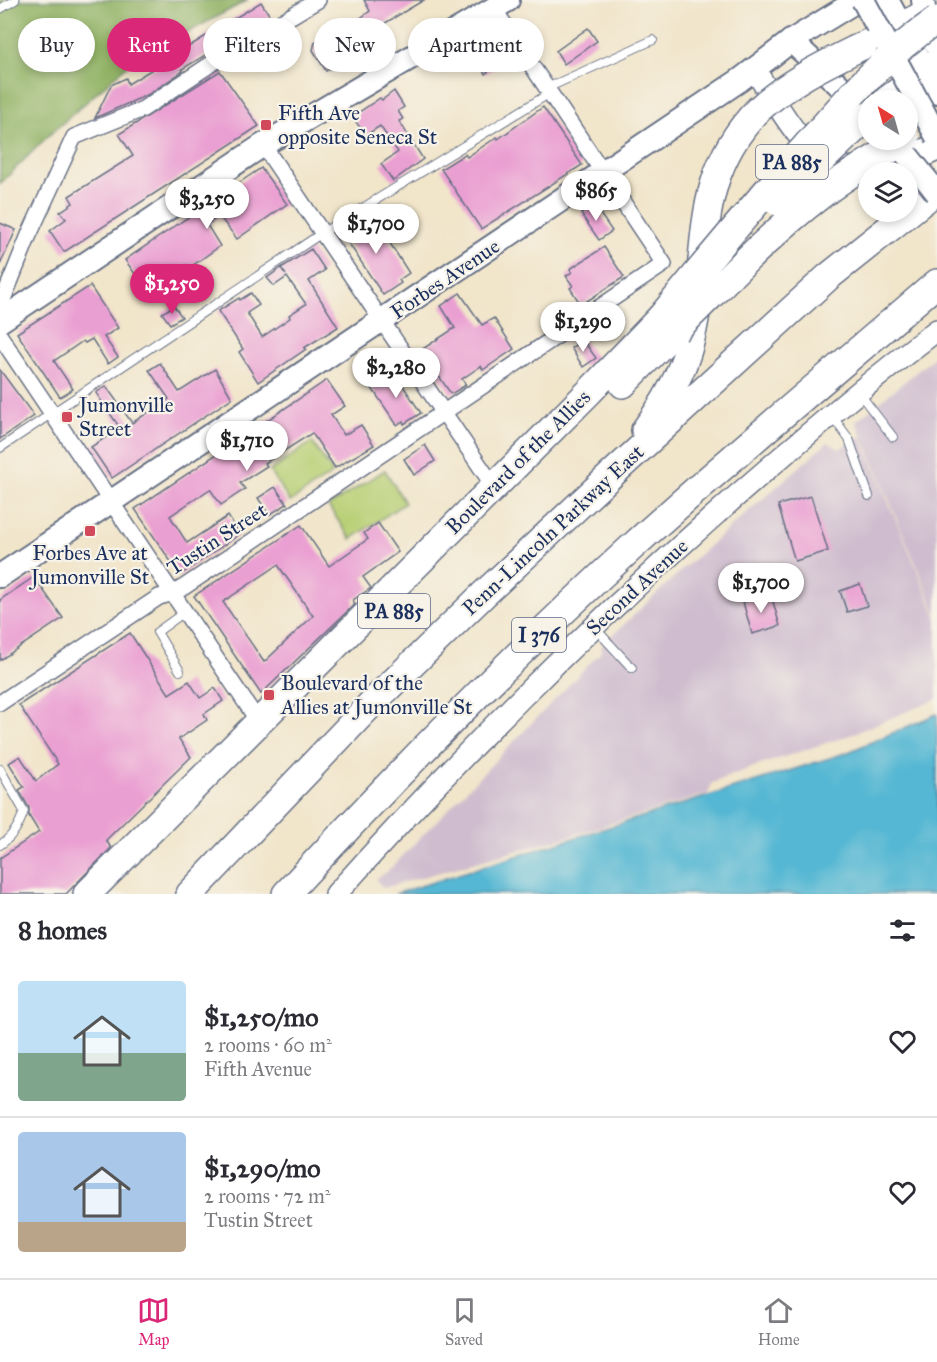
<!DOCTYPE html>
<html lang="en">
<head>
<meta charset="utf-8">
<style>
	body { margin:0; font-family:"IM FELL Great Primer",serif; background:#f2f2f3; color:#2b2b33; height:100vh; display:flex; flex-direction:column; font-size:22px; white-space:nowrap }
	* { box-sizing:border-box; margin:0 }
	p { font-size:20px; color:#7c7c81 }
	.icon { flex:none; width:33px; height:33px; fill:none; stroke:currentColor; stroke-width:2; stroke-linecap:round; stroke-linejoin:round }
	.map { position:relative; height:894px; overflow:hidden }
	.panel { display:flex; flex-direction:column; background:#fff; flex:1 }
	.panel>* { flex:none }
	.hud { position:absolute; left:18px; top:18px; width:600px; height:54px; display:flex; gap:12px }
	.needle { width:39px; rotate:323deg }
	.fabs { position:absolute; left:858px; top:90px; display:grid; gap:12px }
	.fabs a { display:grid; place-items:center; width:60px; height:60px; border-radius:50%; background:#fff; box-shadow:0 3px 9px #0003; font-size:30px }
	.price { position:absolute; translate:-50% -51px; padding:0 14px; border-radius:21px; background:#fff; color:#222; font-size:20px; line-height:39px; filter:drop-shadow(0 2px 3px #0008) }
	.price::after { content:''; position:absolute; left:50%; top:36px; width:18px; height:14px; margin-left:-9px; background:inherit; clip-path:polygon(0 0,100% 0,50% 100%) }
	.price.current { background:#db2777; color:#fff }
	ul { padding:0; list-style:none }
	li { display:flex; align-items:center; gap:18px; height:150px; padding:0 18px }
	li+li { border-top:2px solid #e1e1e2 }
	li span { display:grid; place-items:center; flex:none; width:168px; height:120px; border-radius:6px; color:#555 }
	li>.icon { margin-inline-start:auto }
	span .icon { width:72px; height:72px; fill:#fffc; stroke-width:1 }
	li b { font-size:26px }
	h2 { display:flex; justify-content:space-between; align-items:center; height:72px; padding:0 18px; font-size:26px }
	.chip { padding:0 21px; border-radius:27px; background:#fff; box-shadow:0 3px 9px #0003; font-size:21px; line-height:54px }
	.chip.current { background:#db2777; color:#fff }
	.tabs { display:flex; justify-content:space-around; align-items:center; height:84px; border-top:2px solid #e1e1e2; background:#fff; font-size:16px; color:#7c7c81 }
	.tabs a { display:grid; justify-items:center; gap:3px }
	.tabs .current { color:#db2777 }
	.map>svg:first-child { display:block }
</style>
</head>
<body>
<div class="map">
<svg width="937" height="894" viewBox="0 0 937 894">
	<rect width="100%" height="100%" fill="#f7f3e8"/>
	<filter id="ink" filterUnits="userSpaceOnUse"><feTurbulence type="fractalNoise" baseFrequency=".0167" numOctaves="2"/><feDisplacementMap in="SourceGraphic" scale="12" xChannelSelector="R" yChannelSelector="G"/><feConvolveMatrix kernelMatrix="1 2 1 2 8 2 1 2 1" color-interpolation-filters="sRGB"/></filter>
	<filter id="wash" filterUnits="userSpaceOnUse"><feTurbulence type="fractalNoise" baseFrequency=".008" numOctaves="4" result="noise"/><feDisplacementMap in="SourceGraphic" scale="24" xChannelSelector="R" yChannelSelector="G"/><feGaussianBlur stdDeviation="1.35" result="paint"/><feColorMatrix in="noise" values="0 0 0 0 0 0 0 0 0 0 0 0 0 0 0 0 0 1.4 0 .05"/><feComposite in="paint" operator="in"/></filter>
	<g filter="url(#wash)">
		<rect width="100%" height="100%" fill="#f1e5ca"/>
		<g fill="#cfbdcf">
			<polygon points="937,355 937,615 856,421"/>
			<polygon points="861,436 937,618 937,699 850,735 748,769 712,783 708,794 567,837 383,888 376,879 387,872 601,652 601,647 616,632 687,565 828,442 839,449"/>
		</g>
		<g fill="#b7cf73" stroke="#697f68" stroke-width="1.5">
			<polygon points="312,442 333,473 290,502 270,471"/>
			<polygon points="385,470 405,503 351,539 328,506"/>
		</g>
		<polygon fill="#91b265" stroke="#567062" stroke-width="1.5" points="0,0 248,0 129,64 47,137 0,184"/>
		<polygon fill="#54b7d3" stroke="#387398" stroke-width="1.5" points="937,714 937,894 395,894 846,753"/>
		<g id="blocks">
			<g fill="#ea9fd2" fill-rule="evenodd">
				<polygon points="364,0 424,0 380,26 385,35 326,71 313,50 315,42 349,20 352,24 370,11"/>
				<polygon points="261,2 270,16 182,69 183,71 147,95 95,118 111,85 126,78 128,84"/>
				<polygon points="588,28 597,41 564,64 556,51"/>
				<polygon points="481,40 497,66 485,74 469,47"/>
				<polygon points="220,71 259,126 64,252 50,231 66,219 60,212 73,203 69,196 133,156 119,134"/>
				<polygon points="394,91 404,107 398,111 403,119 399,121 423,159 393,181 381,164 398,152 380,126 366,135 352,117 380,98 382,100"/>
				<polygon points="543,107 582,165 481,229 441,169 465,154 467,157 497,137 498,139"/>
				<polygon points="261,168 287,204 237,239 219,216 207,225 220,246 189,268 186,265 148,292 125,260"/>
				<polygon points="594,205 612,231 599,240 581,214"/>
				<polygon points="369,216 384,239 386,237 409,273 399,280 401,283 383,295 342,233"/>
				<polygon points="0,223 16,230 0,265"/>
				<polygon points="604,247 624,277 581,305 570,288 573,286 566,276 572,272 570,269"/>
				<polygon points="311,249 325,270 309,281 338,327 304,348 306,349 258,382 239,352 243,349 218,311 239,298 240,300 251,293 259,305 247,313 262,337 290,318 289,315 306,304 287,277 274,286 267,278 281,268 286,275 281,268"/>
				<polygon points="90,286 118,328 104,337 118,357 108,364 92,339 85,343 83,341 54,361 73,389 60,397 17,333"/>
				<polygon points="460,293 482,325 494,318 514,349 483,370 481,366 462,379 466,385 451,394 421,350 455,328 441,306"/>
				<polygon points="174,306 182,317 170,324 162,313"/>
				<polygon points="583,340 596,358 583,367 571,348"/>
				<polygon points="160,363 179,392 215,369 232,398 112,478 91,447 120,428 96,393 106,386 132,423 169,399 149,370"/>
				<polygon points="0,370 34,416 0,439"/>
				<polygon points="394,372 421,413 404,424 403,421 397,425 371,387"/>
				<polygon points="327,380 345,406 331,415 344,435 361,425 374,445 335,468 312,433 265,463 267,466 240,483 245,489 221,505 210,489 170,516 187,543 228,516 240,534 180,575 135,509"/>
				<polygon points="425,445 435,461 414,475 404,459"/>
				<polygon points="275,487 287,504 269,515 258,498"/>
				<polygon points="811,496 828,551 795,561 778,505"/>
				<path d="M378,523L398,552L363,577L371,588L353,600L355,604L261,694L194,596L301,525L329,566L368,539L364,533ZM278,565L313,616L264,662L223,602Z"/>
				<polygon points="34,577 63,618 0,660 0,600"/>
				<polygon points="860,584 867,606 847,612 840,591"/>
				<polygon points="771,595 780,626 752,634 743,602"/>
				<polygon points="130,633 169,694 189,681 200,698 215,688 223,701 204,714 207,720 179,739 191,757 106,840 111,848 66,894 0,894 0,858 39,832 29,816 29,808 19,790 24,787 9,763 20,756 36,781 58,764 19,705"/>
			</g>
		</g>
	</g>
	<g filter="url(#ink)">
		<use href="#blocks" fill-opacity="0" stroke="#666f84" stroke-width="1.5"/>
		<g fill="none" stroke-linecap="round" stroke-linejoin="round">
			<g stroke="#666f84" stroke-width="10">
				<g id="lane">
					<polyline points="0,9 15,0"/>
					<polyline points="547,88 653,40"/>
					<polyline points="859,393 893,437"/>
					<polyline points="832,416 849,439 869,496"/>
					<polyline points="0,448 322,233 550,93"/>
					<polyline points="594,627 632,668"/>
					<polyline points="180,671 157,632 186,611"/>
					<path d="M0,769L24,811C19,826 13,836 0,845"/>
				</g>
			</g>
			<g stroke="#666f84" stroke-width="18">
				<g id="street">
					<polyline points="263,145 488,478"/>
					<polyline points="0,307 29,235 74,137 143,109 214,62 318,0"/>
					<polyline points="0,336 258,721"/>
					<polyline points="0,703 159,597 174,593 184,587 664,264 494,9"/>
				</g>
			</g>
			<g stroke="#666f84" stroke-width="24">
				<g id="secondary">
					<path d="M755,70C771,95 805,155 831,165C842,169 853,168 864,165"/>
					<path d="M336,894C472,742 617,598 772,465C826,419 880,373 937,330"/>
				</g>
			</g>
			<g stroke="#666f84" stroke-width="26">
				<g id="primary">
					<polyline points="887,0 937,92"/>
					<polyline points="923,0 926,24 937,46"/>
					<polyline points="791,41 863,107"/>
					<polyline points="0,321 263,145 508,0"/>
					<polyline points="0,576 740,80 791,41 858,0"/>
				</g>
			</g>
			<g stroke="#666f84" stroke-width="30">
				<g id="highway">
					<polyline points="864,45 921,16"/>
					<polyline points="887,100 937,63"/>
					<polyline points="880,172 937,147"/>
					<polyline points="623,384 676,330"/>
					<path d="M645,430C663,406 679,379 688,350C713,263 687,183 758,110"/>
					<polyline points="87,894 589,392 661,317"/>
					<polyline points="190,894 370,705 483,595 610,476 828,277 937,190"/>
					<path d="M286,894C397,774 511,658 632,547C731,457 835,371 937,283"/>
				</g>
			</g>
			<use href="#lane" stroke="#fff" stroke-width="8"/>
			<use href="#street" stroke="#fff" stroke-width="15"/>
			<use href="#secondary" stroke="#fff" stroke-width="21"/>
			<use href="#primary" stroke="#fff" stroke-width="22"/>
			<use href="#highway" stroke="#fff" stroke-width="27"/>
			<g stroke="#666f84" stroke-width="26" stroke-linecap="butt">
				<g id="primary-bridge">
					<polyline points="863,0 937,137"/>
					<polyline points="895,140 937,193"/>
				</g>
			</g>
			<g stroke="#666f84" stroke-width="30" stroke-linecap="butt">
				<g id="highway-bridge">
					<path d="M758,110C789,81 826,64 864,45"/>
					<polyline points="778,202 868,116"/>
					<path d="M661,317C709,259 756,202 806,146C846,100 885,55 937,20"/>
					<path d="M676,330C723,284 768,235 821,195C848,174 877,157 906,140"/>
				</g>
			</g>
			<use href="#primary-bridge" stroke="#fff" stroke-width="22"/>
			<use href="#highway-bridge" stroke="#fff" stroke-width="27"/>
		</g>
	</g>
	<g fill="#d1495b" stroke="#f7f3e8" stroke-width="2">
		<rect x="260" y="119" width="12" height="12" rx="3"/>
		<rect x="61" y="411" width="12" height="12" rx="3"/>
		<rect x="84" y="525" width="12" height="12" rx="3"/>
		<rect x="263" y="689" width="12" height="12" rx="3"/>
	</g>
	<g text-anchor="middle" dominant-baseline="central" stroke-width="4.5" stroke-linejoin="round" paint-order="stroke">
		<g fill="#f7f3e8" stroke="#5d6a87" stroke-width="1.5">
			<rect x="756" y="145" width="72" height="34" rx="4.5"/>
			<rect x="358" y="594" width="72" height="34" rx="4.5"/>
			<rect x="512" y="618" width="54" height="34" rx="4.5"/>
		</g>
		<g font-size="20" font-weight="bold" fill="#1b2f5e">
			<text x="792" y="162">PA 885</text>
			<text x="394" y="611">PA 885</text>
			<text x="539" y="635">I 376</text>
		</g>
		<g font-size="21" fill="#1b2f5e" stroke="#f7f3e8" text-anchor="start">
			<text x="278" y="113">Fifth Ave<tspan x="278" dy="24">opposite Seneca St</tspan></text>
			<text x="79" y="405">Jumonville<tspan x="79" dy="24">Street</tspan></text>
			<text x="90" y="553" text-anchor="middle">Forbes Ave at<tspan x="90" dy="24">Jumonville St</tspan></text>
			<text x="281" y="683">Boulevard of the<tspan x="281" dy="24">Allies at Jumonville St</tspan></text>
		</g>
		<g font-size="21" fill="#1b2f5e" stroke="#f7f3e8">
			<text transform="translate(445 279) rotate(-34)">Forbes Avenue</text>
			<text transform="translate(518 462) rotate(-45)">Boulevard of the Allies</text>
			<text transform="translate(553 530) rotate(-43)">Penn-Lincoln Parkway East</text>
			<text transform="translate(217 539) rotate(-33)">Tustin Street</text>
			<text transform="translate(637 587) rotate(-43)">Second Avenue</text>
		</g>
	</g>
</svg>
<div class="fabs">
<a><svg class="needle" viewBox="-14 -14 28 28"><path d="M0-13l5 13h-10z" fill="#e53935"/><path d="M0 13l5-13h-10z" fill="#7c7c81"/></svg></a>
<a><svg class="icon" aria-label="layers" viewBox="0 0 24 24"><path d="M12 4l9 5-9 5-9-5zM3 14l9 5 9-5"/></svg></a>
</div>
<b class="price" style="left:596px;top:222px">$865</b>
<b class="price" style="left:207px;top:230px">$3,250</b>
<b class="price" style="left:376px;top:255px">$1,700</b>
<b class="price current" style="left:172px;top:315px">$1,250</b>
<b class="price" style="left:583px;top:353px">$1,290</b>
<b class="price" style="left:396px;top:399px">$2,280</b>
<b class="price" style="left:247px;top:472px">$1,710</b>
<b class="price" style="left:761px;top:614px">$1,700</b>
<div class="hud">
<a class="chip">Buy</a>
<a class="chip current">Rent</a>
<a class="chip">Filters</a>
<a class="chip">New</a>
<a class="chip">Apartment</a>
</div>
</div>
<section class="panel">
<h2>8 homes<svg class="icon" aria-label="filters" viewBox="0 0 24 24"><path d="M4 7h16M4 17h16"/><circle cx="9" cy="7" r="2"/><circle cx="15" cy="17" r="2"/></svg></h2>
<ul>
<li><span style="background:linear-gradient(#bfe0f5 60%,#7fa58c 0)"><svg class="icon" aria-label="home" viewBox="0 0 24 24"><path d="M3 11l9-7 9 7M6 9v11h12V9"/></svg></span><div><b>$1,250/mo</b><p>2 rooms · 60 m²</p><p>Fifth Avenue</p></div><svg class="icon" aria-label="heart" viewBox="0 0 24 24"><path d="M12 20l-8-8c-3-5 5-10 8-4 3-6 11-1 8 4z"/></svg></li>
<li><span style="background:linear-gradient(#a9c7e8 75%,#b9a48a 0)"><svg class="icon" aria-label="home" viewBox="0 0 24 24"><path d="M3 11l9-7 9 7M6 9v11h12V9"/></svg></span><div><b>$1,290/mo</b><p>2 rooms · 72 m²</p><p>Tustin Street</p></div><svg class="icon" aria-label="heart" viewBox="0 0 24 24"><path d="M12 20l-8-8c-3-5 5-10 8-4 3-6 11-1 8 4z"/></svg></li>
</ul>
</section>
<nav class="tabs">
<a class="current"><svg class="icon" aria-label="map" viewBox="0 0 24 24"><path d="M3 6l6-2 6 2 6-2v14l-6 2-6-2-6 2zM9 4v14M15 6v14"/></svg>Map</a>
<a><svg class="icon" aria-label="saved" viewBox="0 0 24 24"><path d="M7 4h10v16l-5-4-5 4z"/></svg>Saved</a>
<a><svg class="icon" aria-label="home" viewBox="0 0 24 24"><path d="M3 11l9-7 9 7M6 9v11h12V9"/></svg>Home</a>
</nav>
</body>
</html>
